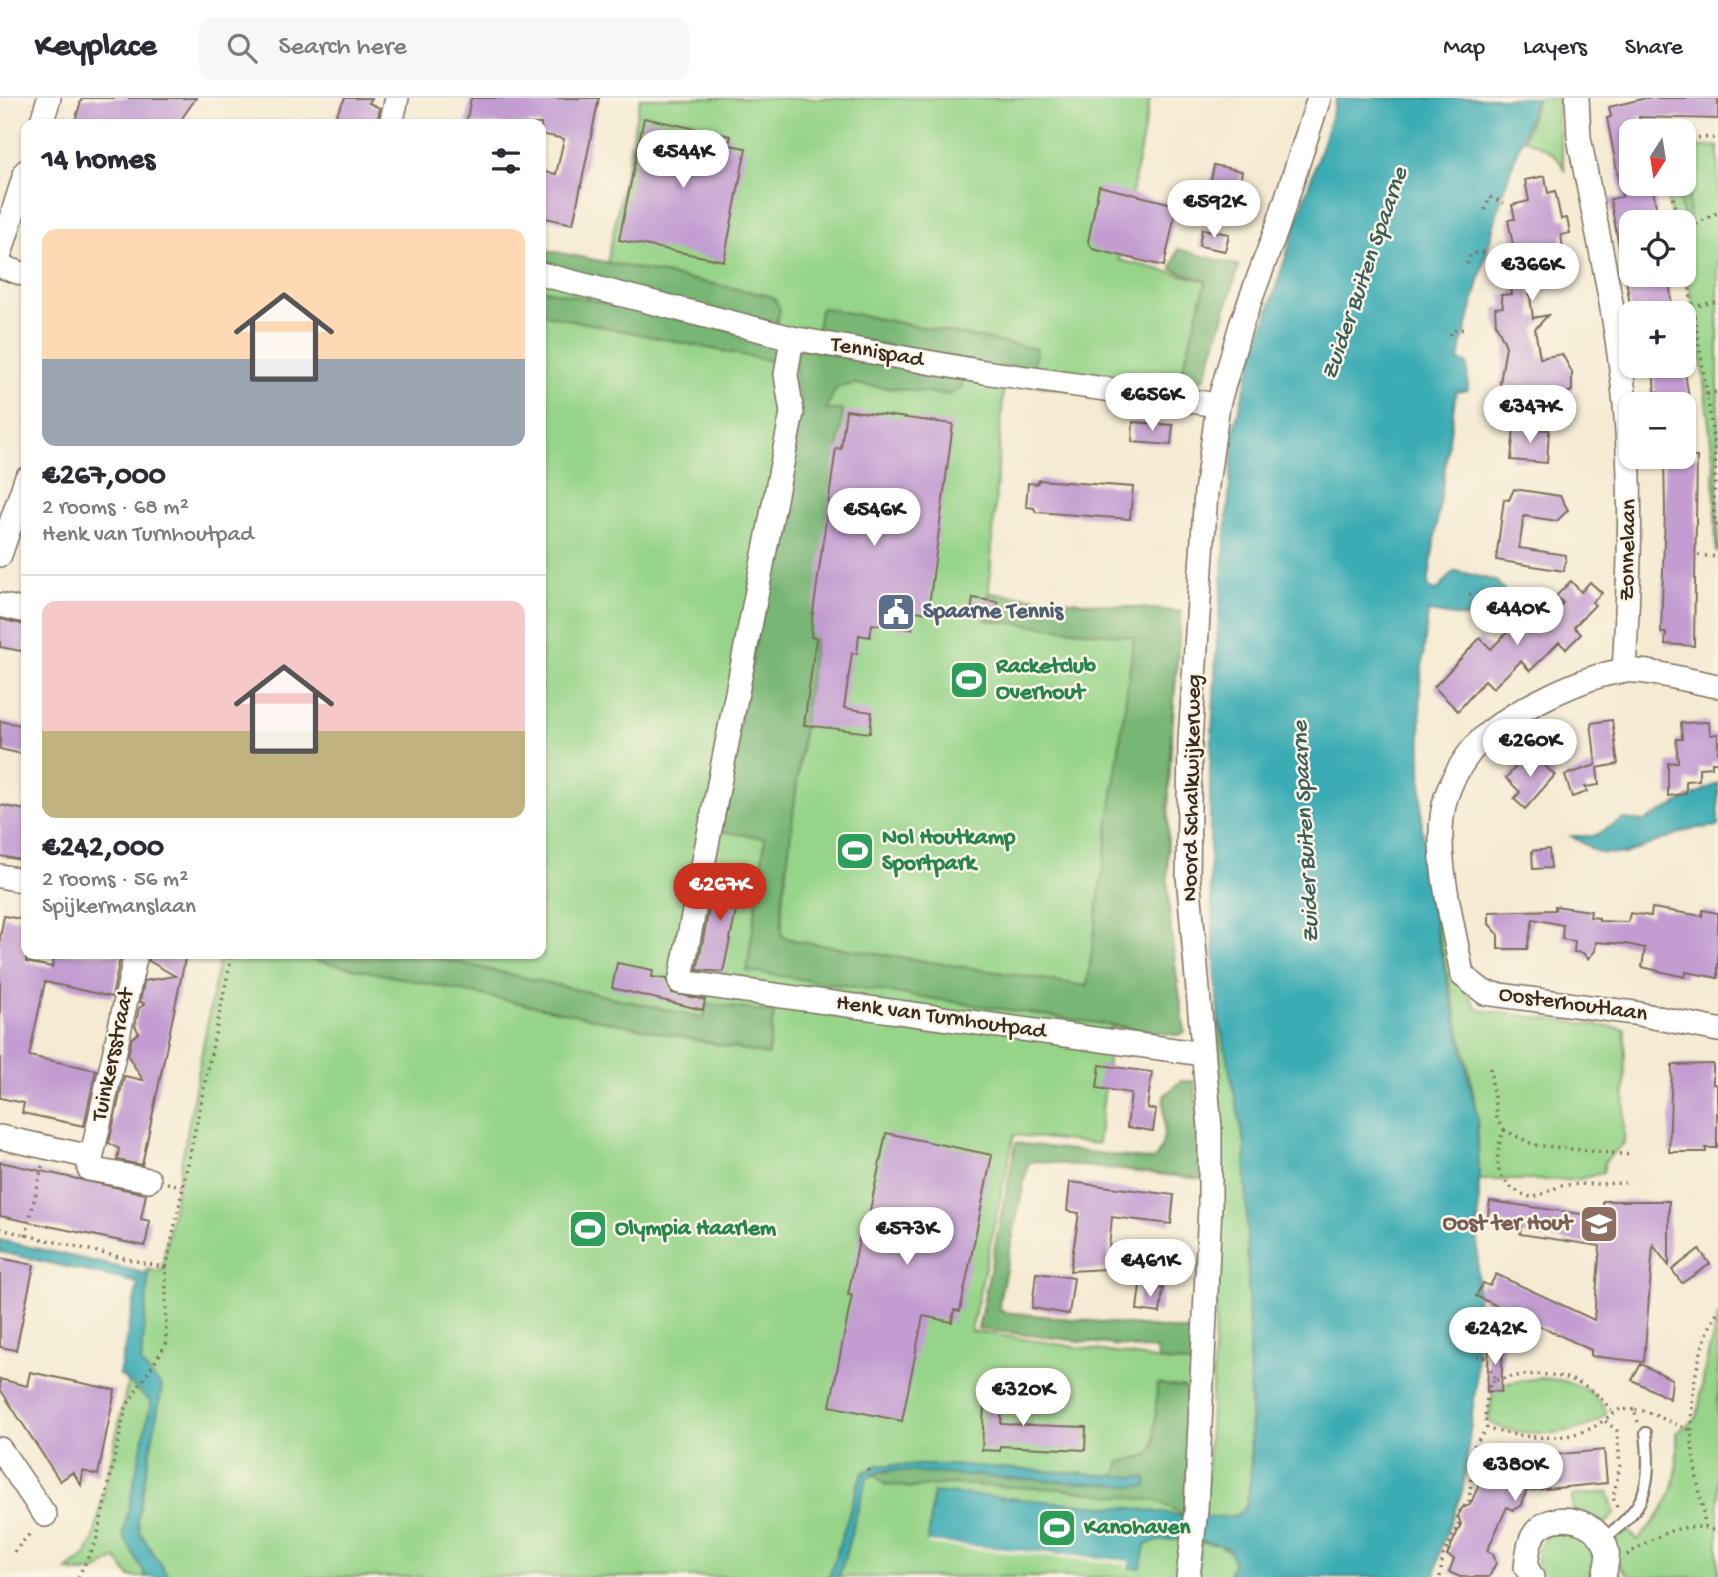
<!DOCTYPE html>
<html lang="en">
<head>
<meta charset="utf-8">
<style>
	body { margin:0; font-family:"Gochi Hand",sans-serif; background:#f7f7f7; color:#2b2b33; height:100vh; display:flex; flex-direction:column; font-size:26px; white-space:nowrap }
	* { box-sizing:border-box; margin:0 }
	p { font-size:23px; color:#7c7c81 }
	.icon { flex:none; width:38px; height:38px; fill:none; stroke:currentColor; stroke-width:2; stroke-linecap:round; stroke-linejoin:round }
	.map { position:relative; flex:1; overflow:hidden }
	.details { position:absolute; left:21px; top:21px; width:525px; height:840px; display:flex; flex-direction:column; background:#fff; border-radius:14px; box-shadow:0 2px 5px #0004 }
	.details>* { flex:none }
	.needle { width:46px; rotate:192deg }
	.fabs { position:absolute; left:1619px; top:21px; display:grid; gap:14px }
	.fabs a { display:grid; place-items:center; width:77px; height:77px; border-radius:14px; background:#fff; box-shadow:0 2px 5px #0004; font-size:35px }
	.price { position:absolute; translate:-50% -60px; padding:0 16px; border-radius:24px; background:#fff; color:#222; font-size:23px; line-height:46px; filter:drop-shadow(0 2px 4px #0008) }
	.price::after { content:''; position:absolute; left:50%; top:42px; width:21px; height:16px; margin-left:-10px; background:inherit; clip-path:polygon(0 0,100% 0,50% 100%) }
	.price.selected { background:#c8321e; color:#fff }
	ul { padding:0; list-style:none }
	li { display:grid; align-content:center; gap:14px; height:371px; padding:0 21px }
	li+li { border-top:2px solid #e1e1e2 }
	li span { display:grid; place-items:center; height:217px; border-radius:14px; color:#555 }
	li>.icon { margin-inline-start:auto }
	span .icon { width:126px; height:126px; fill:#fffc; stroke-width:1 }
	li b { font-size:30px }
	h2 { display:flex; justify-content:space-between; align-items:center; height:84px; padding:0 21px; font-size:30px }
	header { display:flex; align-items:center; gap:42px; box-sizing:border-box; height:98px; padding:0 35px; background:#fff; border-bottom:2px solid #e1e1e2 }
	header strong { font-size:33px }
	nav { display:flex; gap:38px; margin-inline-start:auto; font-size:24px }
	.search { width:490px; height:63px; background:#f7f7f7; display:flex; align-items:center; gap:18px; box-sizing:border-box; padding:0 24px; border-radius:14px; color:#7c7c81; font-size:26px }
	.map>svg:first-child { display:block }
</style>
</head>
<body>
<header>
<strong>Keyplace</strong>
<div class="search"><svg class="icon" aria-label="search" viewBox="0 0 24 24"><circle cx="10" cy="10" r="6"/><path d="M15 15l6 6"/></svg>Search here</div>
<nav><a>Map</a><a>Layers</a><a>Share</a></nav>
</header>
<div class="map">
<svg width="1718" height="1479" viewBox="0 0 1718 1479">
	<rect width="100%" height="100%" fill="#fcf5e5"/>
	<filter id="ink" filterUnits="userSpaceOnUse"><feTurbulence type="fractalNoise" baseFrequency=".0143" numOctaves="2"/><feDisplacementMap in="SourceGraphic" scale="14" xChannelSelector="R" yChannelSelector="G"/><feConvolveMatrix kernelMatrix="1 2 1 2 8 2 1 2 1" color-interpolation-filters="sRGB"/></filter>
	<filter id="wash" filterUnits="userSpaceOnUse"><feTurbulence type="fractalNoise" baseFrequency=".00686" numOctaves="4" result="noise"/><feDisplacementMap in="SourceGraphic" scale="28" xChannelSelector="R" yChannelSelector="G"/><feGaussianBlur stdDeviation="1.57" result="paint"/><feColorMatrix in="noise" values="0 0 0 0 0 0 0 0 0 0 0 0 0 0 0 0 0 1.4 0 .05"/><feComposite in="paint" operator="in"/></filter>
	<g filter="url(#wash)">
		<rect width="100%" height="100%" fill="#f5ebd3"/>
		<g fill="#96d489" stroke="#687f54" stroke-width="2">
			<path d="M640,0H1150L1119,162L1207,183L1173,306L1004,283L988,504L1180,527C1173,614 1166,702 1168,790C1169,838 1178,886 1185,934L1177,937L1112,929L1098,1046L1014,1037L971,1233L1196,1267L1185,1479H130L116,1460C100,1472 86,1479 67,1472L86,1457L93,1444L134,1256L147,1171L160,1174L162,1170L220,856H541V173L607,166Z"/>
			<path d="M1538,0H1559L1557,22L1565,74C1558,54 1543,49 1524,41Z"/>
			<polygon points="1718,48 1718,454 1716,454 1714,369 1696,218 1684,166 1684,124 1673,124 1664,86 1684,86 1684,50"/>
			<path d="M1441,762C1448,808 1448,877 1479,912L1625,931L1624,1045L1605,1063L1603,1075L1575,1082H1479L1477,1018L1470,977L1428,789L1425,764Z"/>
			<path d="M1218,916L1245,1047L1247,1095L1251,1392L1243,1414L1228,1420H1204C1216,1252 1223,1084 1218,916Z"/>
			<path d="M1718,1217V1479H1629L1615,1461L1611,1444L1628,1433L1638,1442C1675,1402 1678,1388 1677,1334L1697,1320L1706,1265Z"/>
			<path d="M1540,1280C1568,1282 1592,1287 1607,1314C1591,1340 1510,1341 1488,1323L1494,1287Z"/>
			<polygon points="1608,1394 1615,1416 1605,1426 1573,1413 1572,1398"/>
			<path d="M1562,1431C1588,1434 1605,1455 1590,1479H1540L1536,1471L1538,1450L1552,1434Z"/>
			<polygon points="1201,1445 1219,1447 1233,1456 1234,1464 1228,1479 1196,1479"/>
		</g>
		<g fill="#78b675" stroke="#5a704a" stroke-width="2">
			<path d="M1696,53L1688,68C1695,94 1684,101 1691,125L1684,127L1676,86H1684V54Z"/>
			<polygon points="541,151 767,197 775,201 780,212 776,225 541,175"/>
			<polygon points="1178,151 1239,168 1205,279 1197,284 1179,286 1206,183 1172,171"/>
			<polygon points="541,191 769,241 776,246 776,264 541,216"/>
			<polygon points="823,210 1037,251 1032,274 817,234 820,211"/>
			<path d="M804,250L961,281L962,289L949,297L854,286L836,290L826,312H843L782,807V838L796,843L1087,888L1134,539L986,522L990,495L1181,514C1173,606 1165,699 1168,791C1170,839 1178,886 1185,934L1177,937L747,873L765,740L719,733L794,345L802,300L796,288V255Z"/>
			<polygon points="285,856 420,856 703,920 706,908 711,906 774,915 768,957"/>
			<path d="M1181,983H1194L1204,1081L1037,1063L1028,1065L999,1204L1000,1212L1004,1214L1198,1234L1196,1267L1159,1262L1156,1252L978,1231L1016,1045L1153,1062C1169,1049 1163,1017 1164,998Z"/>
			<polygon points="1157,1286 1194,1291 1185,1418 1158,1403 1060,1391 949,1386 911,1390 884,1386 874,1375 902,1372 1147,1380 1115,1378 1120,1364 1148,1357 1154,1349"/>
		</g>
		<g fill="#3bacb4" stroke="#3b6b69" stroke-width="2">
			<path d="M1337,0H1536L1503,94L1462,246L1459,263L1467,265L1468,292L1456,294L1428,487L1430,491L1437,493L1452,475L1457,473L1496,483L1504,492L1501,499L1479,522L1428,514L1420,588L1422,730L1436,832L1477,1018L1479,1082L1476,1284L1463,1391L1441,1449L1435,1479H1228L1234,1464L1228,1450C1206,1442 1168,1437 1145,1447L1141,1470H1129V1463L928,1444L933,1394L1132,1410L1196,1420L1236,1418L1247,1408L1252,1364L1245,1047L1218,916L1210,783V674L1217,541L1235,326L1254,257Z"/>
			<polygon points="1718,685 1718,728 1690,731 1625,756 1599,755 1571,738 1594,738 1623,721 1644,723"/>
			<polygon points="0,1142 149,1176 141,1266 162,1289 138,1420 139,1433 169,1479 146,1479 123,1437 151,1304 119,1276 138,1185 0,1154"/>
			<polygon points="878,1367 959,1367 1147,1380 1147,1389 884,1372 867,1380 839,1479 829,1479 859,1383 864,1374"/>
		</g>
		<polygon fill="#f5ebd3" points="928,1444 1130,1463 1129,1470 1125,1470 1126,1466 928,1447"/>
		<g id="blocks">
			<g fill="#c39dd2">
				<polygon points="82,0 196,0 178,26 74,26"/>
				<polygon points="345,0 372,0 369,5 380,10 377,26 348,26 335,19"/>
				<polygon points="471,0 599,0 573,126 541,119 541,73 556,76 564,41 541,36 541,26 466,26"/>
				<polygon points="1646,0 1718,0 1718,21 1639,19 1642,33 1631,33 1631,86 1652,86 1657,114 1653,115 1655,124 1631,124 1631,169 1623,169 1610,101 1622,99 1607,20 1611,19 1609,9"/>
				<polygon points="644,20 731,38 729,47 746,50 724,163 619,142"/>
				<polygon points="1214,67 1242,73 1237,103 1208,97"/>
				<polygon points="1545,78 1548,95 1555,93 1561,121 1567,120 1570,135 1561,137 1566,173 1527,178 1533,220 1548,217 1535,231 1540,260 1562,256 1572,274 1572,293 1566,295 1567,303 1509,312 1500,285 1506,248 1496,226 1495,210 1503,209 1501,197 1512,196 1508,169 1517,167 1508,122 1515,121 1512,107 1529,103 1525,82"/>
				<polygon points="1099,88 1177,107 1164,168 1093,151 1088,144"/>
				<polygon points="1202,131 1229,136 1225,153 1199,148"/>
				<polygon points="1635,177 1669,177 1672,215 1631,215 1626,180"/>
				<polygon points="1655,268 1684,268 1690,306 1661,306 1659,294 1655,294 1653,273 1656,273"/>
				<polygon points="846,312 953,326 928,515 915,513 912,531 872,526 870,539 859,537 857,556 852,555 844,610 872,614 870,635 804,627 816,540 811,539 812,522 836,350 841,351"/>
				<polygon points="1133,324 1173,327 1171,347 1132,344"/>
				<polygon points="1514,329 1549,332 1547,365 1511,362"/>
				<polygon points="1664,359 1697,359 1694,548 1665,546 1666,535 1661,535 1665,413"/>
				<polygon points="1039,382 1133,389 1130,421 1036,414 1034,410 1026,409 1028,385 1037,386"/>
				<polygon points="1514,391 1560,398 1568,412 1557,423 1524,418 1519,450 1566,457 1564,473 1496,462 1504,401 1509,402"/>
				<polygon points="1571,483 1581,494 1590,484 1602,495 1592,504 1595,507 1574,529 1581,536 1566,551 1559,544 1530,573 1521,563 1493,590 1485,582 1458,613 1434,589 1480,540 1491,551 1520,521 1535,534 1563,505 1556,498"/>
				<polygon points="973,500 998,504 996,518 971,515"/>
				<polygon points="0,521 26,527 26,554 0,549"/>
				<polygon points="1612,622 1618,666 1597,670 1599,687 1585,689 1587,694 1572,699 1565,677 1596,667 1591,625"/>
				<polygon points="0,623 26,628 26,657 0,651"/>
				<polygon points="1709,624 1710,637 1718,636 1718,664 1712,664 1712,669 1699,670 1699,682 1686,683 1686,696 1668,698 1668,665 1678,664 1676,641 1682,641 1681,625"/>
				<polygon points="1529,654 1555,677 1525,711 1514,701 1520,694 1506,680"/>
				<polygon points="0,707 26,712 26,763 0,758"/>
				<polygon points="1549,751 1551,770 1533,771 1532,753"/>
				<polygon points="716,775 743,781 723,874 697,872"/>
				<polygon points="1555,808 1591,813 1590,819 1599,820 1599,823 1628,824 1630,815 1651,818 1652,810 1702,818 1703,812 1718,815 1718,880 1686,874 1685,879 1642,869 1645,850 1626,846 1596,844 1595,853 1588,861 1583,855 1574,854 1575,843 1562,841 1563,827 1533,821 1527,851 1498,851 1498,836 1489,826 1489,814 1555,812"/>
				<polygon points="4,818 26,822 26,864 52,869 55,856 121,856 112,899 45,884 29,958 96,972 84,1028 22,1015 24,1005 0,1000 0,839"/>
				<polygon points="150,856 186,856 142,1067 117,1062 119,1051 109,1045 124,978 143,982 128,958 132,940 139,935 135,928 139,910 145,906 140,904 144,883 175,878 149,863"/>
				<polygon points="617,865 653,872 652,879 666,881 672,895 705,902 703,912 612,890"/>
				<polygon points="1713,966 1713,986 1717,987 1717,1050 1706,1050 1706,1054 1669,1054 1672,967"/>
				<polygon points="1100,967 1152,974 1147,1010 1156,1012 1153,1033 1127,1029 1131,995 1097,990"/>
				<polygon points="886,1035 992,1057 960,1213 954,1212 952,1224 923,1218 902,1323 830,1308 852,1197 848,1197 863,1122 868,1122"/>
				<polygon points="0,1064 146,1096 141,1121 150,1123 145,1148 0,1118"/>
				<polygon points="1070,1084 1174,1097 1171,1126 1112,1119 1107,1171 1070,1173 1079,1115 1067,1113"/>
				<polygon points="1490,1103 1603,1119 1603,1103 1669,1103 1669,1168 1653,1147 1644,1264 1591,1258 1591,1252 1476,1198 1483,1185 1490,1188 1496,1176 1594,1222 1600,1148 1520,1136 1521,1128 1487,1123"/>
				<polygon points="1699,1151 1710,1166 1682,1185 1672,1172"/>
				<polygon points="0,1160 34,1167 16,1252 0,1249"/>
				<polygon points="1036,1175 1074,1180 1069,1216 1032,1210"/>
				<polygon points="1140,1187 1163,1190 1160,1215 1137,1212"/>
				<polygon points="1489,1245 1503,1245 1501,1294 1487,1293"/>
				<polygon points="1641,1266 1672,1281 1670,1301 1632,1282"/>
				<polygon points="30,1274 115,1292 98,1377 83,1373 81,1387 73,1374 60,1383 0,1291 0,1281 27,1288"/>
				<polygon points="985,1281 1003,1282 1001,1326 1086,1329 1085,1352 1000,1348 1000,1353 982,1352"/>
				<polygon points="1604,1352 1607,1385 1526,1393 1522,1407 1513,1412 1507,1409 1487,1453 1493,1456 1496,1465 1489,1479 1460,1479 1449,1474 1454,1461 1447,1457 1461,1426 1458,1418 1462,1410 1470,1407 1484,1375 1492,1379 1498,1366 1521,1376 1519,1360"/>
			</g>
		</g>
	</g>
	<g filter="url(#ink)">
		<use href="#blocks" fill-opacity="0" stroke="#7c6e5d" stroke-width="2"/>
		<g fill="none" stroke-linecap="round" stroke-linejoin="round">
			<g stroke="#7c6e5d" stroke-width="14">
				<path id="lane" d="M1601,1442C1646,1411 1652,1389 1646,1335"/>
			</g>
			<g stroke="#7c6e5d" stroke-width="26">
				<g id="street">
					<path d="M1577,0L1579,39C1595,127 1617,217 1625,307C1633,396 1629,484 1624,573"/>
					<polyline points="41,26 49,0"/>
					<polyline points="391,26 397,0"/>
					<polyline points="0,156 26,73"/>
					<polyline points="0,168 26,177"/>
					<polyline points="541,176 792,240 984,274 1218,307"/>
					<polyline points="792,240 786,277 792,315 680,884 1203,956"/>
					<polyline points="0,457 26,381"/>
					<polyline points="0,507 26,513"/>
					<path d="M1718,588C1694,584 1645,570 1623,573C1585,577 1512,613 1484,639C1466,656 1449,683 1444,707C1433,757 1454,827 1462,877L1485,895L1634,915L1718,932"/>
					<polyline points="0,778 26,783"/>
					<polyline points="136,856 89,1071 149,1082"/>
					<polyline points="0,1039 91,1059"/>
					<polyline points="0,1351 45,1417"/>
					<polyline points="1188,1479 1196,1413 1210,1108 1210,1030 1188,777 1190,643 1206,394 1218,307 1241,227 1277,130 1319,0"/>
					<path d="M1532,1479L1526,1469C1527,1460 1528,1450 1531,1442C1545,1408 1599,1419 1607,1452C1609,1459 1605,1472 1604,1479"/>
				</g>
			</g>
			<g stroke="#7c6e5d" stroke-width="3.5" stroke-dasharray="2 5" stroke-linecap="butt">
				<polyline points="1684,39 1718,40"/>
				<polyline points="1670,86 1678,124"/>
				<polyline points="1485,112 1490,99 1504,105"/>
				<polyline points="1684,133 1718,114"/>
				<path d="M1684,156C1694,223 1708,291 1715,359C1717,385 1709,409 1718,434"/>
				<polyline points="1467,166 1471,156 1488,153"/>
				<polyline points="1672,214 1718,203"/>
				<polyline points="1451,237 1452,232 1467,231"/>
				<polyline points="1707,297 1718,293"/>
				<polyline points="1698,457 1718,459"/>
				<polyline points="1469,496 1501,499"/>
				<path d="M1490,970L1497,1022L1504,1032C1491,1066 1496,1088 1533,1100L1562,1087L1625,1085"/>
				<polyline points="1504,1032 1534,1047 1630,1057"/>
				<polyline points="167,1085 182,1088"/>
				<polyline points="0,1131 166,1170"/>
				<polyline points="26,1138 42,1068"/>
				<path d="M1477,1259H1484L1496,1282L1490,1285C1487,1300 1483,1316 1487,1331C1524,1340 1573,1347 1604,1322"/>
				<polyline points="1484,1259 1484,1252"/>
				<path d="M1496,1282C1541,1271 1586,1273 1613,1316"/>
				<polyline points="1638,1324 1634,1312 1645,1313 1692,1333"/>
				<polyline points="868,1371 871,1377"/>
				<polyline points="1617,1409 1613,1399 1620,1368 1617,1333 1604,1322 1620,1311 1634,1312"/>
				<path d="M1705,1429C1702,1400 1694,1372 1692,1343C1689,1302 1697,1248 1718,1213"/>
				<polyline points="14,1454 32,1433"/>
				<path d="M1627,1457C1656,1438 1684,1420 1718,1434"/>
				<polyline points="78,1479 96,1444 126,1309 166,1246 166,1170 232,856"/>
				<polyline points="1440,1479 1443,1458 1459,1425 1457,1416 1469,1403 1475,1346 1487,1331"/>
			</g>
			<use href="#lane" stroke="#fff" stroke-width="10"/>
			<use href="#street" stroke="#fff" stroke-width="23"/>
		</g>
	</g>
	<defs>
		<g id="civic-square" transform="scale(2.0125)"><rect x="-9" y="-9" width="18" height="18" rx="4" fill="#5c6f8a" stroke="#fcf5e5"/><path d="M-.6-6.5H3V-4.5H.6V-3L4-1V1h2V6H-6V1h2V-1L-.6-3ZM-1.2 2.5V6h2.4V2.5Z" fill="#fff"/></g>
		<g id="stadium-square" transform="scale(2.0125)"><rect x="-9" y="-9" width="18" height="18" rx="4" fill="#2e9e5b" stroke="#fcf5e5"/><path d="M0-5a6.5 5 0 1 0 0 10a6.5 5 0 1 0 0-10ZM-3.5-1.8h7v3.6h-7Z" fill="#fff"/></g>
		<g id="university-square" transform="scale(2.0125)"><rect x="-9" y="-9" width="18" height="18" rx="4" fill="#8d6e63" stroke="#fcf5e5"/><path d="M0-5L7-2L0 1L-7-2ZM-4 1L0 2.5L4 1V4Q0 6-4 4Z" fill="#fff"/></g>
	</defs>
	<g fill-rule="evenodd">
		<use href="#civic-square" x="896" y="514"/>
		<use href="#stadium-square" x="969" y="582"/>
		<use href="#stadium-square" x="855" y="753"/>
		<use href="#university-square" x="1599" y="1126"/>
		<use href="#stadium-square" x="588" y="1131"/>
		<use href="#stadium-square" x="1057" y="1430"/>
	</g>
	<g text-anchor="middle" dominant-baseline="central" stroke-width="5" stroke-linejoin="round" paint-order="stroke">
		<g font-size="23" fill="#3b2a1e" stroke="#fcf5e5">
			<text transform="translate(877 255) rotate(10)">Tennispad</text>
			<text transform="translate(1629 452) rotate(-89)">Zonnelaan</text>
			<text transform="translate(1193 690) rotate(-89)">Noord Schalkwijkerweg</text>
			<text transform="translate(1573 907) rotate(8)">Oosterhoutlaan</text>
			<text transform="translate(941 920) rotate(8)">Henk van Turnhoutpad</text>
			<text transform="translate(114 957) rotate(-78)">Tuinkersstraat</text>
		</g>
		<g font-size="23" font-weight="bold" fill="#4e5e75" stroke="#fcf5e5" text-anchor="start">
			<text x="923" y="514">Spaarne Tennis</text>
		</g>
		<g font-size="23" font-weight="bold" fill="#27864d" stroke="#fcf5e5" text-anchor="start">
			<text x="996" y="569">Racketclub<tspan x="996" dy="26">Overhout</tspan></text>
			<text x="882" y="740">Nol Houtkamp<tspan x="882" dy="26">Sportpark</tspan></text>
			<text x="615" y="1131">Olympia Haarlem</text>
			<text x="1084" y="1430">Kanohaven</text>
		</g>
		<g font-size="23" font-weight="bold" fill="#785e54" stroke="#fcf5e5" text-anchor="end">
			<text x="1572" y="1126">Oost ter Hout</text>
		</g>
		<g font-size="24" font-style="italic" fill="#3b5e5a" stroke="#fcf5e5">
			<text transform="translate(1366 176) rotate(-71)">Zuider Buiten Spaarne</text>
			<text transform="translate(1307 734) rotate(-93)">Zuider Buiten Spaarne</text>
		</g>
	</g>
</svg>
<div class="fabs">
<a><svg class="needle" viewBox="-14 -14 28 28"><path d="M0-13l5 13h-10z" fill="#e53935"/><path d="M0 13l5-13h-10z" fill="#7c7c81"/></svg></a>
<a><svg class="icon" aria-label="locate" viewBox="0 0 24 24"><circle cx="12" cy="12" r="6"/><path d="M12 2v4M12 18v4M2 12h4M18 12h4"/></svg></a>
<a>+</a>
<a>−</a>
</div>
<b class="price" style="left:683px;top:92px">€544K</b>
<b class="price" style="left:1214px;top:142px">€592K</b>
<b class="price" style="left:1532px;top:205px">€366K</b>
<b class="price" style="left:1152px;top:335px">€656K</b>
<b class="price" style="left:1530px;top:347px">€347K</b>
<b class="price" style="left:874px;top:450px">€546K</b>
<b class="price" style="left:1517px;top:549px">€440K</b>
<b class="price" style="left:1530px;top:681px">€260K</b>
<b class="price selected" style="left:720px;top:825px">€267K</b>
<b class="price" style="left:907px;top:1169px">€573K</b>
<b class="price" style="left:1150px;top:1201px">€461K</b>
<b class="price" style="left:1495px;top:1269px">€242K</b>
<b class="price" style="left:1023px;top:1330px">€320K</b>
<b class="price" style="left:1515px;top:1405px">€380K</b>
<section class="details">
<h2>14 homes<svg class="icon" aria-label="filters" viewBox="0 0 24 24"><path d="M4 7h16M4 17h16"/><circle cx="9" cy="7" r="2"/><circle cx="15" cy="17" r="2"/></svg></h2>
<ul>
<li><span style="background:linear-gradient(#ffd9b3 60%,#9aa5b1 0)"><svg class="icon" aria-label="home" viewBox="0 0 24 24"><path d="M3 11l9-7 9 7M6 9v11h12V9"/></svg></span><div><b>€267,000</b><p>2 rooms · 68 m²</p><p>Henk van Turnhoutpad</p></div></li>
<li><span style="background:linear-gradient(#f6c9c9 60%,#c2b280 0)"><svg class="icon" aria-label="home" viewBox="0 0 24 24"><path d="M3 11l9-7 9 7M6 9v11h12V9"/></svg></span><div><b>€242,000</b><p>2 rooms · 56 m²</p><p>Spijkermanslaan</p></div></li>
</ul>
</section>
</div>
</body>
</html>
